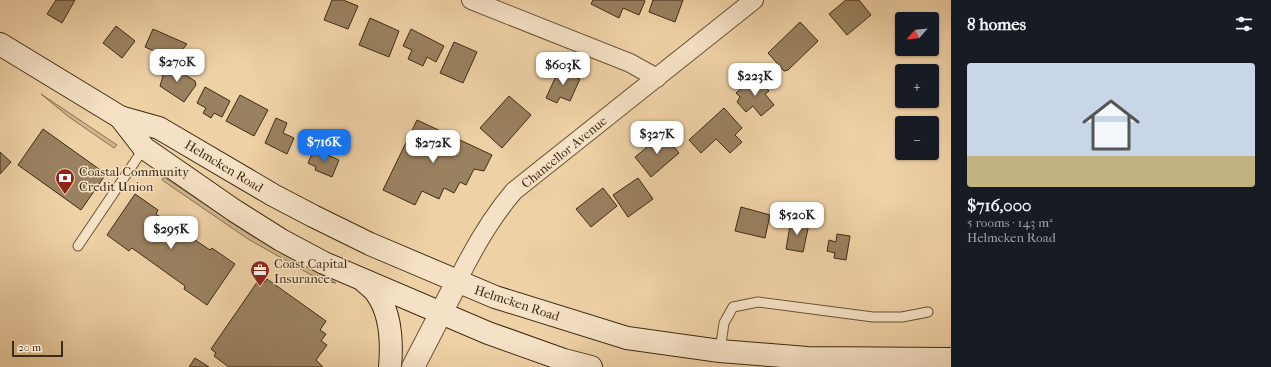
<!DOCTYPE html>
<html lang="en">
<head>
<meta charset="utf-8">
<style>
	body { margin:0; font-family:"IM FELL French Canon",serif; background:#242831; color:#f1f3f6; height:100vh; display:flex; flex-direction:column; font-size:15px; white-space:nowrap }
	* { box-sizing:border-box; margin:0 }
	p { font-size:13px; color:#9ea1a6 }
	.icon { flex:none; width:22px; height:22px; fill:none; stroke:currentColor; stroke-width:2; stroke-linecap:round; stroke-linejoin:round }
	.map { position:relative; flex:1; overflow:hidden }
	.details { display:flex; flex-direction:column; background:#171b24; width:320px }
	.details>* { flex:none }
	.needle { width:26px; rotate:243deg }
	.buttons { position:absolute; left:895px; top:12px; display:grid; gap:8px }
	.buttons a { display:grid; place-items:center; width:44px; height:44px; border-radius:4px; background:#171b24; box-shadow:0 1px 3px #0004; font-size:20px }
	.scale { position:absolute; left:12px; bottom:10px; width:51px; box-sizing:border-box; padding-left:4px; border:2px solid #3e2b15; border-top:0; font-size:11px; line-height:14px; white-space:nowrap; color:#3e2b15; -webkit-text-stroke:3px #f5e1c5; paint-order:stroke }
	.price { position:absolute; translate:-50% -34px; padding:0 9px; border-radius:8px; background:#fff; color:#222; font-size:13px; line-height:26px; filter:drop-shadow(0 1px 2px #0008) }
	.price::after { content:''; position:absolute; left:50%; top:24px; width:12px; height:9px; margin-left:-6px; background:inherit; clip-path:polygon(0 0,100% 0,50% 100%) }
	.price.active { background:#1a73e8; color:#fff }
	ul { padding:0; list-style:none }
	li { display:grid; align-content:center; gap:8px; height:212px; padding:0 16px }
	li span { display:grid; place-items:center; height:124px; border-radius:4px; color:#555 }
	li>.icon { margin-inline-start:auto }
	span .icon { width:72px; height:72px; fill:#fffc; stroke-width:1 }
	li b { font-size:17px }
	h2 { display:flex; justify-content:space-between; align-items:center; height:48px; padding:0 16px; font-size:17px }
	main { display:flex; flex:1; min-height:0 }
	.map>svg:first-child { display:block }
</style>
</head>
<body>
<main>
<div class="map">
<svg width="951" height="367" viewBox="0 0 951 367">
	<rect width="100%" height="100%" fill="#efd1a6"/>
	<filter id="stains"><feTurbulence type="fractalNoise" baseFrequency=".005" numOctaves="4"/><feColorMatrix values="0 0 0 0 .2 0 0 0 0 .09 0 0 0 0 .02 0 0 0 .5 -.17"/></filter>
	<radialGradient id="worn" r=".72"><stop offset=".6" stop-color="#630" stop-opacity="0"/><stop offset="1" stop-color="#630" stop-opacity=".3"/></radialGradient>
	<g fill="#d1b58d" stroke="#887051">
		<polygon points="41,94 117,145 114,148 69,117"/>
		<polygon points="164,177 252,236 336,283 322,281 248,239 162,180"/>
	</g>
	<g fill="#9a8160" stroke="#3e2b15">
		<polygon points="56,0 75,0 62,23 47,14"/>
		<polygon points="332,0 343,0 358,6 348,29 324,20"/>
		<polygon points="593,0 643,0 645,1 639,15 623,8 619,18 591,4"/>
		<polygon points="653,0 683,0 675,22 649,12"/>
		<polygon points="846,0 859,0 871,15 847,35 829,14"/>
		<polygon points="370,18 399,31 389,57 359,45"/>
		<polygon points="800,22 818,41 788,70 784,71 768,53"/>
		<polygon points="116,26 135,41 122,58 103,43"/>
		<polygon points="153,29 187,44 174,60 145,47"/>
		<polygon points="411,29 444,46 436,62 427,57 423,66 408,59 412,50 403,46"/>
		<polygon points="454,42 477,52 463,83 440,73"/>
		<polygon points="169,65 195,81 196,85 184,102 160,86 163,76 161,71"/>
		<polygon points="560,67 570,71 568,74 580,79 570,101 560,97 557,103 546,98"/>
		<polygon points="756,76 769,91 765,94 774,105 761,116 753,106 746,112 737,102 740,97 736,93"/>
		<polygon points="205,87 230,101 222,117 214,113 211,118 203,113 206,108 197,103"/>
		<polygon points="240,95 268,110 254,136 226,121"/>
		<polygon points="509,96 531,115 502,148 480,128"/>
		<polygon points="724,108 742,128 735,135 742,142 730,153 716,139 701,153 689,140"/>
		<polygon points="276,118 287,123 283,133 294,138 287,154 265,143"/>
		<polygon points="417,120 492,155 484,171 474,169 466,185 460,182 454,193 444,188 439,199 422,191 415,205 383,190"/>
		<polygon points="43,129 106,174 81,210 18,165"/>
		<polygon points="663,134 679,153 651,177 635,157"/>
		<polygon points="314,149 339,160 332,177 315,170 316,167 308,163"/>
		<polygon points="0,152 11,162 0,174"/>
		<polygon points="638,178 653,199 628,217 613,195"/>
		<polygon points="603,188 617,206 591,227 576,209"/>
		<polygon points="135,194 158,210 156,214 210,250 212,248 235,264 207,305 184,289 185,286 132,248 129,251 107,235"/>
		<polygon points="741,207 770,215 765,238 735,231"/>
		<polygon points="791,220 809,224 803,252 786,249"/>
		<polygon points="837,234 850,236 846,260 834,258 835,253 827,251 829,240 836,242"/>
		<polygon points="260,278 265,282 267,279 326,321 320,330 326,334 321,341 327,345 316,360 323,367 229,367 214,356 216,353 211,349"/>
		<polygon points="195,358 209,367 189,367"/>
	</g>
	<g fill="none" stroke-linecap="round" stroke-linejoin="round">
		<g stroke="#6a5439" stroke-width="11">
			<g id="service">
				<polyline points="78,246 144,148"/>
				<polyline points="720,351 724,323 733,307 758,302 873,317 902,317 928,312"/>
			</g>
		</g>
		<g stroke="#6a5439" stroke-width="20">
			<g id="minor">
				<polyline points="471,0 630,63 657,78"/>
				<path d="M457,282C473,249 490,219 514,191L754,0"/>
			</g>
		</g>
		<g stroke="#6a5439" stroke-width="24">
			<polyline id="tertiary" points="413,367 457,282"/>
		</g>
		<g stroke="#3e2b15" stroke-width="24">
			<g id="secondary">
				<polyline points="0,44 120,117 159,128 273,195 313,216 370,244 495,297 627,338 720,351 807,358 951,359"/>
				<polyline points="120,117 144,148 235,211 281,240 324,263 488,333 564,360 591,367"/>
				<path d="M364,281C368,285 374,289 377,294C391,314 392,344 390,367"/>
			</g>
		</g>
		<use href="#service" stroke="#f5e1c5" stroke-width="9"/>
		<use href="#minor" stroke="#f5e1c5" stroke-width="18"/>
		<use href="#tertiary" stroke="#f5e1c5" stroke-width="22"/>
		<use href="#secondary" stroke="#f5e1c5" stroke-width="22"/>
	</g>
	<defs>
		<g id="bank-pin" transform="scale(1)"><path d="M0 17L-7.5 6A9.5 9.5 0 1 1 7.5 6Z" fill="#8f2418" stroke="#f5e1c5"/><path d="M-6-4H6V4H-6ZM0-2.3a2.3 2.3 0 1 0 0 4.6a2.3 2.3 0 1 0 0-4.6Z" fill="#fff"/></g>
		<g id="office-pin" transform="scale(1)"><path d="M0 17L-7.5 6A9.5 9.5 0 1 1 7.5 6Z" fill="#8f2418" stroke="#f5e1c5"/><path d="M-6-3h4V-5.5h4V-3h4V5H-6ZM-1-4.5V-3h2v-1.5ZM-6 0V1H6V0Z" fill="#fff"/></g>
	</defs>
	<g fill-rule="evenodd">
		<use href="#bank-pin" x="65" y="178"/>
		<use href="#office-pin" x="260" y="270"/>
	</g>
	<g text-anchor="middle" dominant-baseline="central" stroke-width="3" stroke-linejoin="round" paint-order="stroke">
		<g font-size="13" fill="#3e2b15" stroke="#f5e1c5">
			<text transform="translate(564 152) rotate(-39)">Chancellor Avenue</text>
			<text transform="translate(224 166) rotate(31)">Helmcken Road</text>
			<text transform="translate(517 303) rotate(18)">Helmcken Road</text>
		</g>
		<g font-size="13" fill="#3e2b15" stroke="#f5e1c5" text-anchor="start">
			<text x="79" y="171">Coastal Community<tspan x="79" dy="15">Credit Union</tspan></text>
			<text x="274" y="263">Coast Capital<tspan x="274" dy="15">Insurance</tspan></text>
		</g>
	</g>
	<rect width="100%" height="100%" filter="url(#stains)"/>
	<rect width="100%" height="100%" fill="url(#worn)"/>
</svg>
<div class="buttons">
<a><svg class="needle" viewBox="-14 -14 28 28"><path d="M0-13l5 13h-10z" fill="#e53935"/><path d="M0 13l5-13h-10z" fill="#9ea1a6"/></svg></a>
<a>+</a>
<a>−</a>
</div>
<div class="scale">20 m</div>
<b class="price" style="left:177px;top:83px">$270K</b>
<b class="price" style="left:563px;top:86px">$603K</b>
<b class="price" style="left:755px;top:97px">$223K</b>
<b class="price" style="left:657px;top:155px">$327K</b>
<b class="price active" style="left:324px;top:163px">$716K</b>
<b class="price" style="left:433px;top:164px">$272K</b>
<b class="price" style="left:797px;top:236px">$520K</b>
<b class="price" style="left:171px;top:250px">$295K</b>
</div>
<section class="details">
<h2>8 homes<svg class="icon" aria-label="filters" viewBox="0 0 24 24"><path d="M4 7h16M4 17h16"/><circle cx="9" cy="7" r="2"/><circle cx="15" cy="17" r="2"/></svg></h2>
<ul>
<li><span style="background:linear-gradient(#c9d6e8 75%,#c2b280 0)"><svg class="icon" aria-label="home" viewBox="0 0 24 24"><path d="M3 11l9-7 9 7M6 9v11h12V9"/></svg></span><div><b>$716,000</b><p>5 rooms · 143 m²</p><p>Helmcken Road</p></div></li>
</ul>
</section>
</main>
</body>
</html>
